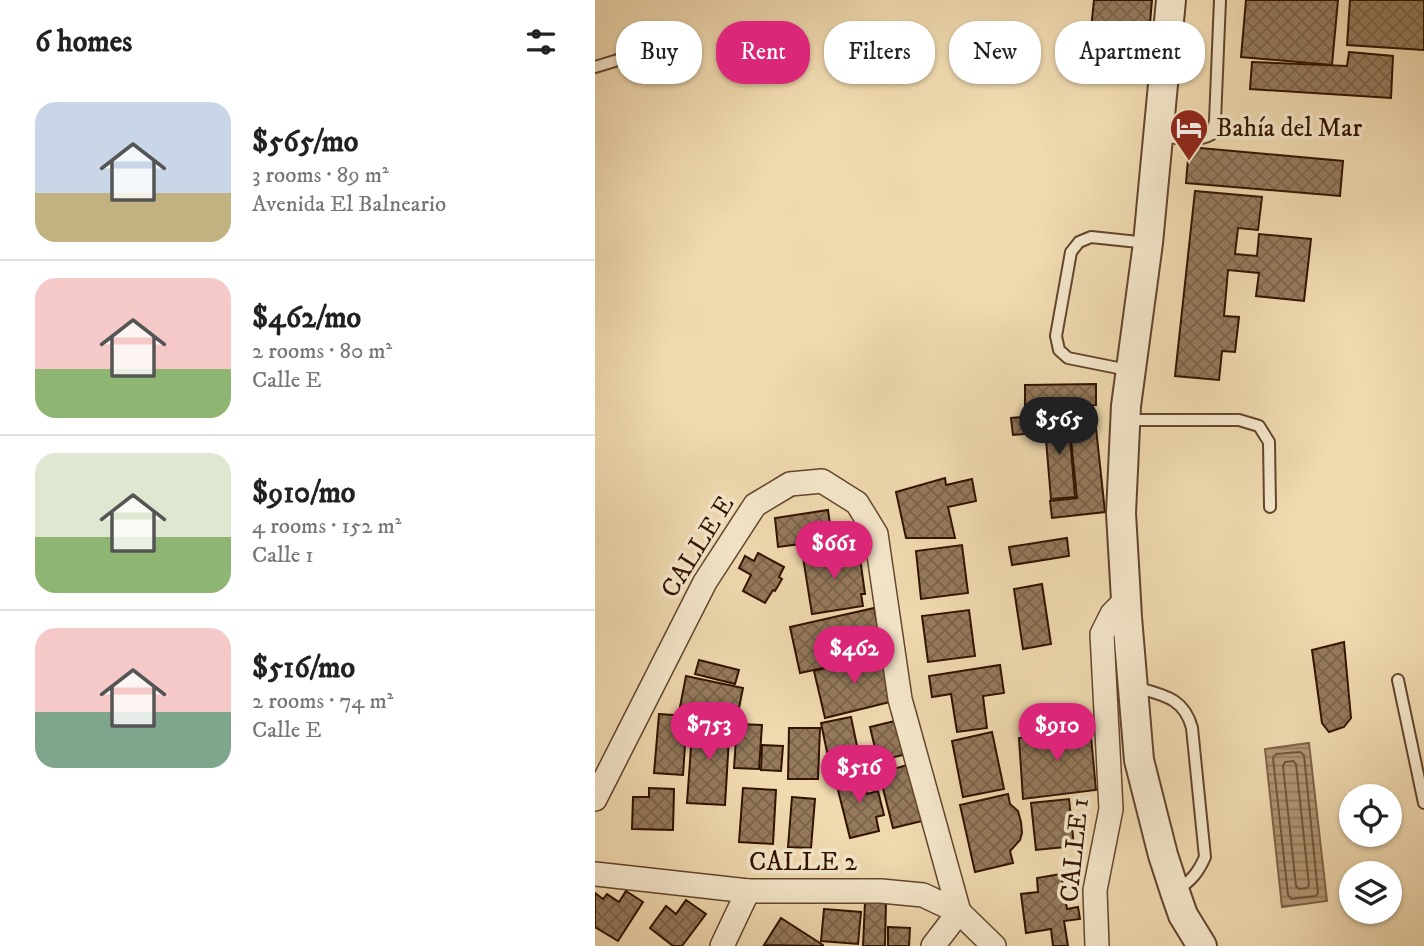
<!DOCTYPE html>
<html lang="en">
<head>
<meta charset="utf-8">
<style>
	body { margin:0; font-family:"IM FELL DW Pica",serif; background:#f2f2f2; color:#222; height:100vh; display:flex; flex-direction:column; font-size:26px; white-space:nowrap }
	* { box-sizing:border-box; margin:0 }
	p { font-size:23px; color:#767676 }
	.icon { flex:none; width:38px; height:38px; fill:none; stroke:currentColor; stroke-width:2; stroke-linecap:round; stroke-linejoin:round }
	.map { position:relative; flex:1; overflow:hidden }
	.side { display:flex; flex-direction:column; background:#fff; width:595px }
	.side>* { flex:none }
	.top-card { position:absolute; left:21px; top:21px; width:665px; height:63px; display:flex; gap:14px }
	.tools { position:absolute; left:744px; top:784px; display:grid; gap:14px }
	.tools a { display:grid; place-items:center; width:63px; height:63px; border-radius:50%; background:#fff; box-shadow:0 2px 5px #0004; font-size:35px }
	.price { position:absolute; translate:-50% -60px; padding:0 16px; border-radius:24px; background:#db2777; color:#fff; font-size:23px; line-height:46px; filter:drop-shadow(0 2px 4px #0008) }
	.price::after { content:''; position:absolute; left:50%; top:42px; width:21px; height:16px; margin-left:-10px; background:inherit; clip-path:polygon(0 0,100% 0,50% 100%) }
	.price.selected { background:#222; color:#fff }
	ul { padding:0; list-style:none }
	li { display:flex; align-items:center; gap:21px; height:175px; padding:0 35px }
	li+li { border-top:2px solid #e0e0e0 }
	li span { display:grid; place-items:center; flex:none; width:196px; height:140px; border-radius:21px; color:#555 }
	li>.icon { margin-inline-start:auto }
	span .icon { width:84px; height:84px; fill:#fffc; stroke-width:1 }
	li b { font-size:30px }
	h2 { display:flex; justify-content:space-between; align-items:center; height:84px; padding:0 35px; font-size:30px }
	.tag { padding:0 24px; border-radius:28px; background:#fff; box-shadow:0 2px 5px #0004; font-size:24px; line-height:63px }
	.tag.selected { background:#db2777; color:#fff }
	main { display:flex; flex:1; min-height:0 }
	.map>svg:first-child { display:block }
</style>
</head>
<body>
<main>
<section class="side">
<h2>6 homes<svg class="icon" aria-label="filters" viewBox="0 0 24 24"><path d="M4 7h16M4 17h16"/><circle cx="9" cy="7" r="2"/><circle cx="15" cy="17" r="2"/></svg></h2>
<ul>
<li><span style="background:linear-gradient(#c9d6e8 65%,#c2b280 0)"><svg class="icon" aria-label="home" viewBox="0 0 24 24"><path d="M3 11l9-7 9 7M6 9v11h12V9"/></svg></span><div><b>$565/mo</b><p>3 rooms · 89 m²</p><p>Avenida El Balneario</p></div></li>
<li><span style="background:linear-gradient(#f6c9c9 65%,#8fb573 0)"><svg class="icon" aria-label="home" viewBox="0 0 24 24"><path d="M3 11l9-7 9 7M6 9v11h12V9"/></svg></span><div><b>$462/mo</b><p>2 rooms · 80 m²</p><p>Calle E</p></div></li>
<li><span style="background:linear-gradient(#dfe7d0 60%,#8fb573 0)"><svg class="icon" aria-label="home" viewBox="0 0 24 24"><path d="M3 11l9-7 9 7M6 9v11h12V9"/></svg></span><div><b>$910/mo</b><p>4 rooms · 152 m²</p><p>Calle 1</p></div></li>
<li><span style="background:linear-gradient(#f6c9c9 60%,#7fa58c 0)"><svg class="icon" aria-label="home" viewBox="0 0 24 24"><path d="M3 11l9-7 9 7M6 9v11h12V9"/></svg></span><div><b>$516/mo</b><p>2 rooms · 74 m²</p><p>Calle E</p></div></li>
</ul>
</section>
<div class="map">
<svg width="829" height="946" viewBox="0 0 829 946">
	<defs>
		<pattern id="water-rules" width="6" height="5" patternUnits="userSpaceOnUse" patternTransform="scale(1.75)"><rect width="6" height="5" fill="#af9674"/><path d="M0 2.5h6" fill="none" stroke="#8f795d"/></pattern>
		<pattern id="building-cross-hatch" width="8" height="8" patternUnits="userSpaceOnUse" patternTransform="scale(1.75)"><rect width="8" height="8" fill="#957a5c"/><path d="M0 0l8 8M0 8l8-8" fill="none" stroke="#7a634a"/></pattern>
	</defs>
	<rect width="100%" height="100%" fill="#f0dab0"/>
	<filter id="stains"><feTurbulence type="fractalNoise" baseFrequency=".00286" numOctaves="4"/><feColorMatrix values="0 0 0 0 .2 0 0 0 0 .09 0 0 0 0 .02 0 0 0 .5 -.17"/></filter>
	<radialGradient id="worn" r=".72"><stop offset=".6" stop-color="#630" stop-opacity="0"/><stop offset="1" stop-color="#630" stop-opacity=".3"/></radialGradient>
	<polygon fill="url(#water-rules)" stroke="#7d6246" stroke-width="2" points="714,743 732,901 687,907 670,749"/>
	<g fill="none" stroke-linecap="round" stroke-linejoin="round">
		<g stroke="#70543a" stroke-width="2">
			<polygon points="705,752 709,755 723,893 721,896 696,899 693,895 678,758 681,754"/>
			<polygon points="698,761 701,764 714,885 712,888 704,889 701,886 688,766 690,762"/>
		</g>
	</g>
	<g fill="url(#building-cross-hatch)" stroke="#321300" stroke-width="2">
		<polygon points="499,0 557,0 554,35 496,29"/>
		<polygon points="651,0 743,0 737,65 646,57"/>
		<polygon points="755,0 829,0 829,50 752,45"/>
		<polygon points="754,52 798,56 796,98 655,89 657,62 752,66"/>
		<polygon points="594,147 748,161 745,196 591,183"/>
		<polygon points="600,191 667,197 663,230 643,228 640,254 662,256 664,234 716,239 709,301 661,296 664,273 633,270 629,316 644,317 640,352 627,351 624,380 580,376"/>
		<polygon points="501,384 501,405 430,406 430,385"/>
		<polygon points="473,414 480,497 456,499 449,416"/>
		<polygon points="437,416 439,433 418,435 416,418"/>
		<polygon points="501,428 510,512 457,518 455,501 482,498 475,430"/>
		<polygon points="350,478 351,485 377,479 381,501 353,507 360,538 311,538 301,492"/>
		<polygon points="233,510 237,538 221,541 223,552 207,555 206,544 183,547 180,518"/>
		<polygon points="472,538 474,556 417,565 414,547"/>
		<polygon points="367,545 373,593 326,599 321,551"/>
		<polygon points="257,549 258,559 265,558 270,594 266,594 268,606 217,614 208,557"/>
		<polygon points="163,553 189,567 184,577 187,579 180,591 178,590 170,603 148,591 156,575 144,568 150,556 159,561"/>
		<polygon points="447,584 456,644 428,649 419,589"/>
		<polygon points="279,608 288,651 254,658 255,662 205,673 195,627"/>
		<polygon points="374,610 380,656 333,662 327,616"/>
		<polygon points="749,642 756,718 749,727 734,732 727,723 717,650"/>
		<polygon points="288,654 299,701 230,718 219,671"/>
		<polygon points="104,660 144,670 140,684 100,674"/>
		<polygon points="405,665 409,693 388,696 392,728 362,732 356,694 337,697 334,676"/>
		<polygon points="91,676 148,688 142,718 85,707"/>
		<polygon points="64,714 92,716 88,775 59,773"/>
		<polygon points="256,717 262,746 232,752 226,723"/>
		<polygon points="98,719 135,721 130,805 92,803"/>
		<polygon points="308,719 316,753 283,761 275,727"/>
		<polygon points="142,724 167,725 164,769 139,768"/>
		<polygon points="495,726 501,790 428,799 424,738"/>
		<polygon points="194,728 225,728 223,779 193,779"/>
		<polygon points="397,732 409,789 368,797 357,741"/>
		<polygon points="167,745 188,746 186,771 166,770"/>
		<polygon points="316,764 331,820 298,828 284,773"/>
		<polygon points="267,771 272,794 283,791 289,815 281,817 284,831 255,838 240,778"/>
		<polygon points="54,788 79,789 78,830 37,829 38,797 54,797"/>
		<polygon points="148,788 181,790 178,844 144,842"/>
		<polygon points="413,794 415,804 423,811 426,822 427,833 425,840 415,851 418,863 380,872 365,805"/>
		<polygon points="197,797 220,799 216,848 193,847"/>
		<polygon points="474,799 479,846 441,850 436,803"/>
		<polygon points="466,874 472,909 483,907 485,919 469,921 473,946 458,946 456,929 431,933 426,894 443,892 442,878"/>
		<polygon points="31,891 48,902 23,941 0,927 0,893 8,899 12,894 24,902"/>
		<polygon points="91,900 111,914 87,946 78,946 55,928 71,906 81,914"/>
		<polygon points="270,902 291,902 290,946 268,946"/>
		<polygon points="229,909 266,912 263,944 226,941"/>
		<polygon points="186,918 228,945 228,946 169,945"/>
		<polygon points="293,927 315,928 314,946 293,946"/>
	</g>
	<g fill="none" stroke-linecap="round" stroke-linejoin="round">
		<g stroke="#62452c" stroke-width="14">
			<g id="service">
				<polyline points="0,67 23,60"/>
				<path d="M566,136C583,138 602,143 617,134L620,121L625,0"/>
				<polyline points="533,370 473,358 464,350 461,336 476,252 484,242 496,237 553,243"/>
				<polyline points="530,420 644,420 664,426 674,442 675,507"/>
				<polyline points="803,680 829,803"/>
				<path d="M540,687C567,695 589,697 597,728L610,857C603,873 596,881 582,890"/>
			</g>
		</g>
		<g stroke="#62452c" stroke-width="26">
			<g id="minor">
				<polyline points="0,799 110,582 160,505 195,484 227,481 262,503 281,534 305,699 364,912 338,946"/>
				<polyline points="0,874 153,891 286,891 328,895 364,912 399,946"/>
				<polyline points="127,946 153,891"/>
				<polyline points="502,946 500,890 516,809 507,634 517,614 531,600"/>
			</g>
		</g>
		<g stroke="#62452c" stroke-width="32">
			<polyline id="tertiary" points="576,0 553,243 531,406 526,513 532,617 544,760 568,855 580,892 588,915 607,946"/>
		</g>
		<use href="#service" stroke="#f5e7cc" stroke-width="10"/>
		<use href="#minor" stroke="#f5e7cc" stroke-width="23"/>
		<use href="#tertiary" stroke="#f5e7cc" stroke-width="28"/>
	</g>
	<defs>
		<g id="hotel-pin" transform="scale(2.0125)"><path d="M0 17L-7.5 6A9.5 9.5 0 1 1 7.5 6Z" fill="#8f2418" stroke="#f5e7cc"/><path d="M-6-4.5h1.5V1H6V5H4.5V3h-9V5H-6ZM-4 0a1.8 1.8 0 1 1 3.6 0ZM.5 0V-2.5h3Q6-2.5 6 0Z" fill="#fff"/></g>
	</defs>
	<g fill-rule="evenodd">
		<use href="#hotel-pin" x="594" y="128"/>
	</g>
	<g text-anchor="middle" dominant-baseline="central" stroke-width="7" stroke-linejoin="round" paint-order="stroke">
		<g font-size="26" fill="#321300" stroke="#f5e7cc" text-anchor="start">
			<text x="621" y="128">Bahía del Mar</text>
		</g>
		<g font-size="26" fill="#321300" stroke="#f5e7cc">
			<text transform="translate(103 547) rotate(-58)">CALLE E</text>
			<text transform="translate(480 850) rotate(-84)">CALLE 1</text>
			<text x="208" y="862">CALLE 2</text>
		</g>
	</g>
	<rect width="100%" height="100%" filter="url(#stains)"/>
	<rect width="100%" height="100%" fill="url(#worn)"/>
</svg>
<div class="tools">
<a><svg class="icon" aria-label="locate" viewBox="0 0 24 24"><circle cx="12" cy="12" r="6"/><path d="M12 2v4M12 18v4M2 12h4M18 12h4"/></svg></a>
<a><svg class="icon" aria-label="layers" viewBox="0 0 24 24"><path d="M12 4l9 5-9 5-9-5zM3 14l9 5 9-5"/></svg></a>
</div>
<b class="price selected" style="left:464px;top:457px">$565</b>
<b class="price" style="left:239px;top:581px">$661</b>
<b class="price" style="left:259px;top:686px">$462</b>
<b class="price" style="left:114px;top:762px">$753</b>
<b class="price" style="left:462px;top:763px">$910</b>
<b class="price" style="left:264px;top:805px">$516</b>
<div class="top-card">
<a class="tag">Buy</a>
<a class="tag selected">Rent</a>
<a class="tag">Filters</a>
<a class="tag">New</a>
<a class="tag">Apartment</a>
</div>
</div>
</main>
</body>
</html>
